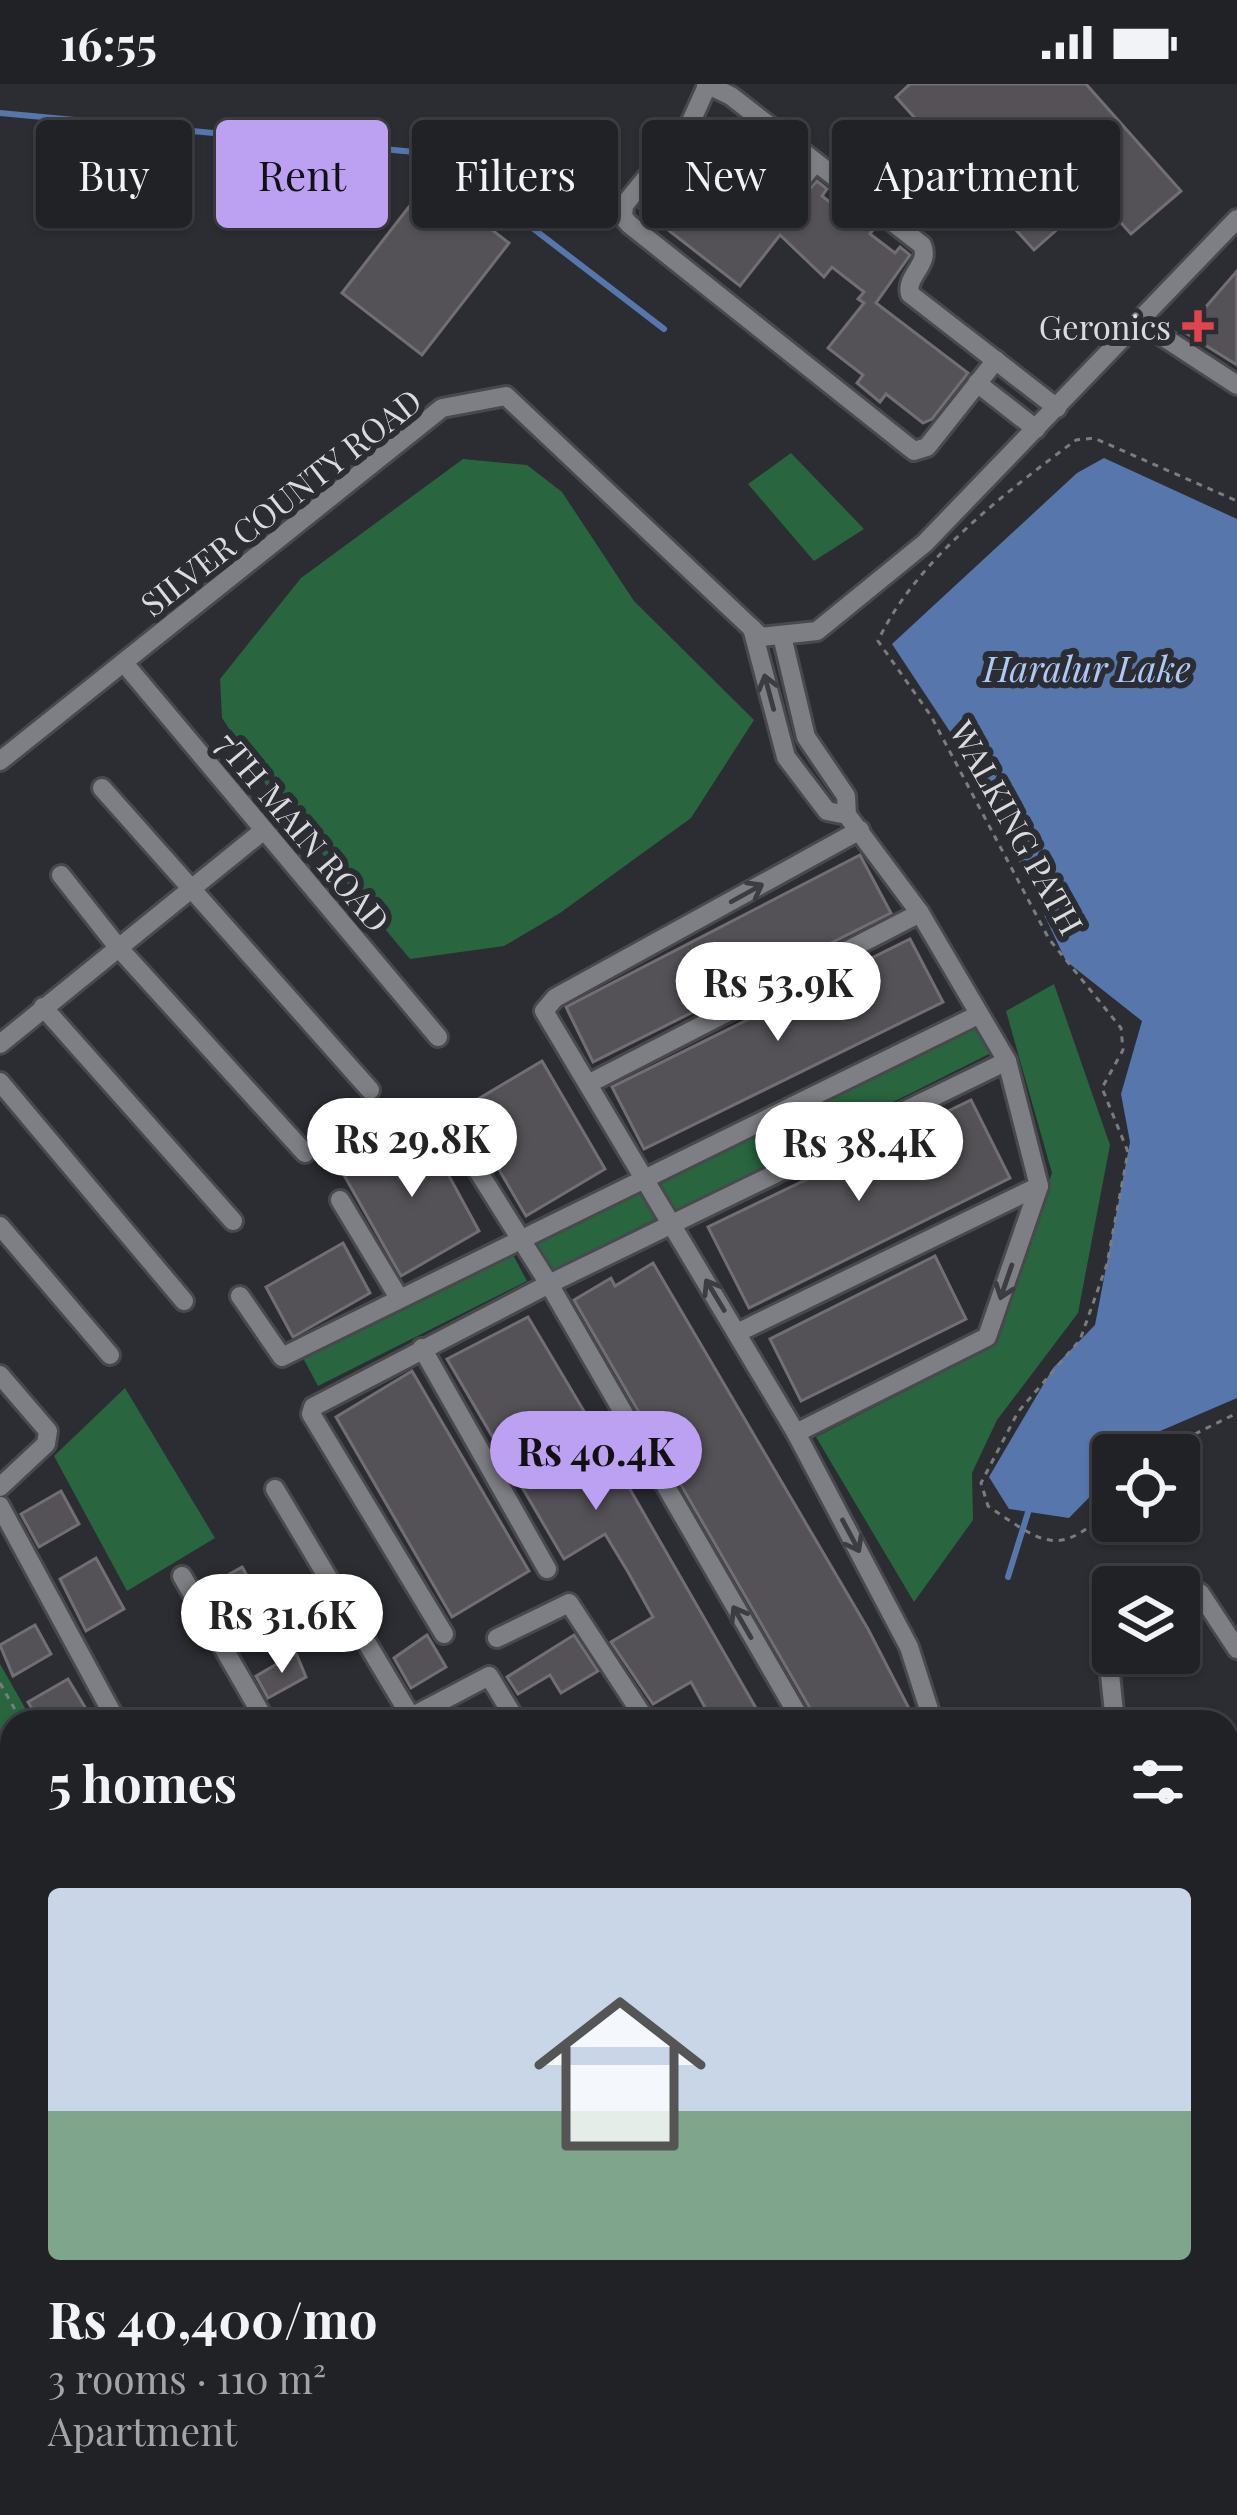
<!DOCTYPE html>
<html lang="en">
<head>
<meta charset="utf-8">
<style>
	body { margin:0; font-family:"Playfair Display",serif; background:#282a2e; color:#f1f3f6; height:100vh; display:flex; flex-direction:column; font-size:45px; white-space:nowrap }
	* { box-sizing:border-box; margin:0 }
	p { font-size:39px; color:#a2a4a7 }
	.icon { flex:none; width:66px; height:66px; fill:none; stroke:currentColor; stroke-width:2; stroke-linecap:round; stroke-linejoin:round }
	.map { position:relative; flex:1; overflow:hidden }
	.details { position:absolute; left:0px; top:1626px; width:1239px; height:807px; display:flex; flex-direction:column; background:#202226; border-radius:36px 36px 0 0; box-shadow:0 3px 9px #0004,0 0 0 3px #3d3f43 }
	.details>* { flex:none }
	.guide { position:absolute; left:36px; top:36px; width:1167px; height:108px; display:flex; gap:24px }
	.buttons { position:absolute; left:1092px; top:1350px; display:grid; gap:24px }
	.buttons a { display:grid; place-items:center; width:108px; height:108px; border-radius:12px; background:#202226; box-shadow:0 3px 9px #0004,0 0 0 3px #3d3f43; font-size:60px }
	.price { position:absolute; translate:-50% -102px; padding:0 27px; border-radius:42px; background:#fff; color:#222; font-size:39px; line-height:78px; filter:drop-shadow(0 3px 6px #0008) }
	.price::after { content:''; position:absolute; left:50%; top:72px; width:36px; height:27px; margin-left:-18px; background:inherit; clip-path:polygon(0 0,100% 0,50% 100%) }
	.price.selected { background:#bca0f2; color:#111 }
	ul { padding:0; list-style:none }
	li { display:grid; align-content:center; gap:24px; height:636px; padding:0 48px }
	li+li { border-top:3px solid #3d3f43 }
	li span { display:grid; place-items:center; height:372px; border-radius:12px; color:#555 }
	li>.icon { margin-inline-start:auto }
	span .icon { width:216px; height:216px; fill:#fffc; stroke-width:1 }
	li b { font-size:51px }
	h2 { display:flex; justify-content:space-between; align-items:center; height:144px; padding:0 48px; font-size:51px }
	.chip { padding:0 42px; border-radius:12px; background:#202226; box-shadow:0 3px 9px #0004,0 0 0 3px #3d3f43; font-size:42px; line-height:108px }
	.chip.selected { background:#bca0f2; color:#111 }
	.status { display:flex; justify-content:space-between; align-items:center; height:84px; padding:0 60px; background:#202226; direction:ltr }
	.status svg { height:33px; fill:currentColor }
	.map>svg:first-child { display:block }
</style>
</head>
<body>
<div class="status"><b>16:55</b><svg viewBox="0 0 49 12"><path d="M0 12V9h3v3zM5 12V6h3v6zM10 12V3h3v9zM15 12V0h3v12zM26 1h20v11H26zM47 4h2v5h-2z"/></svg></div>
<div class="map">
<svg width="1237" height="2431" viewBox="0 0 1237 2431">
	<rect width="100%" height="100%" fill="#2b2d32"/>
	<g fill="#29653e">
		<polygon points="791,369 864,445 814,477 748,400"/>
		<polygon points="463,375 527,381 562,408 634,517 754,636 691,734 560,829 504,862 410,875 270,707 222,634 220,595 301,494"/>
		<polygon points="1054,900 1110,1061 1078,1229 997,1336 972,1389 973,1436 914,1518 816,1353 991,1263 1052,1089 1006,927"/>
		<polygon points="979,940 993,968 674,1128 661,1100"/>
		<polygon points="641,1107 655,1135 548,1189 534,1161"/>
		<polygon points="511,1167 527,1197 318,1302 302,1272"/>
		<polygon points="125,1304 215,1454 127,1507 54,1372"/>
		<polygon points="0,1580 33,1638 12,1638 12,1778 0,1765"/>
	</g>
	<polygon fill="#5776ac" points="1104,374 1237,435 1237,1314 1151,1351 1131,1371 1113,1371 1113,1389 1069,1434 1009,1425 989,1393 1053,1284 1095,1241 1130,1058 1121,1010 1142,937 1066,877 976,687 892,560 1077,389"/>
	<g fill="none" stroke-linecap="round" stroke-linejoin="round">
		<g stroke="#5776ac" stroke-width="6">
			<polyline points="0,29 436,70 664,245"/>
			<polyline points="1008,1493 1030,1422"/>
		</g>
	</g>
	<g fill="#555257" stroke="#726e73" stroke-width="3">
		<polygon points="910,0 1086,0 1181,107 1131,150 1096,111 1034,166 896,13"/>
		<polygon points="686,67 777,139 817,97 827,105 822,112 846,131 851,124 875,143 870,150 895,169 900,163 910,171 876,219 968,289 932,335 923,339 886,310 880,318 857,299 863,291 828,264 864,219 858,215 864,208 832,183 824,193 780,151 740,202 640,124"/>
		<polygon points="429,97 509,159 422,271 342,209"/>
		<polygon points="1237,187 1237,281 1184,248"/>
		<polygon points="860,771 891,829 593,978 566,923"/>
		<polygon points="910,855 943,918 644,1065 612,1003"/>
		<polygon points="542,977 605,1085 526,1132 463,1024"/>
		<polygon points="971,1016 1010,1094 749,1224 708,1143"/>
		<polygon points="419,1037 479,1147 401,1192 344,1091 387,1067 382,1058"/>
		<polygon points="343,1159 370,1209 293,1253 266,1203"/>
		<polygon points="935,1172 966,1235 801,1317 770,1255"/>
		<polygon points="653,1179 868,1545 916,1638 818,1638 574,1216 611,1194 615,1202"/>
		<polygon points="528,1233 616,1381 764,1638 713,1638 691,1598 653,1620 611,1558 653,1533 628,1488 605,1450 564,1475 447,1275"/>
		<polygon points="412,1287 529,1487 452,1533 336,1333"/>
		<polygon points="61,1407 79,1440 39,1463 21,1430"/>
		<polygon points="96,1474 124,1525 86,1547 60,1495"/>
		<polygon points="242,1483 253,1502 215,1523 205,1504"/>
		<polygon points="35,1541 51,1570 13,1592 0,1561"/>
		<polygon points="427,1551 446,1583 411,1604 394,1574"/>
		<polygon points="574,1551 598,1587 561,1609 550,1591 518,1610 507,1593"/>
		<polygon points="296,1569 306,1593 268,1614 256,1592"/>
		<polygon points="68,1595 94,1638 40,1638 28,1618"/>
	</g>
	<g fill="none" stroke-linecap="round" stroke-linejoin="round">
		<g stroke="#47494d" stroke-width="24">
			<g id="minor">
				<path d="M706,0L731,12L922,161C931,180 905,192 910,210L1057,324"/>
				<polyline points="707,2 689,42 624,121 623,133 629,140 914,367 927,363 996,276"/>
				<polyline points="689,42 775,108 794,104 814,80"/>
				<polyline points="1139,237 1237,301"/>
				<polyline points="977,299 1036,345"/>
				<polyline points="752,544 786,673 827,727 847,731 920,829 1007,977 1039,1102 987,1253 796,1349 544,927 555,914 860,746"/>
				<polyline points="782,552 806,653 846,712 847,731"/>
				<polyline points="124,579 438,953"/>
				<polyline points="0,677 442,324 506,312 761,553 817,547 925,459 1237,135"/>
				<polyline points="102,704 370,1006"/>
				<polyline points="61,791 117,862 305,1069"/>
				<polyline points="43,923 233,1137"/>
				<polyline points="0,960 264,746"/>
				<polyline points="0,998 184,1217"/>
				<polyline points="588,1000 920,829"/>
				<polyline points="444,1033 549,1200 802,1638"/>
				<polyline points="340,1116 399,1214"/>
				<polyline points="0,1142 110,1271"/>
				<polyline points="240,1212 282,1273 978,931"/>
				<polyline points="737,1249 1039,1102"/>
				<polyline points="422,1264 547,1485"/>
				<polyline points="0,1291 48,1347 46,1360 0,1403"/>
				<polyline points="796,1349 909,1563 933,1638"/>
				<polyline points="275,1405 414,1638"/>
				<polyline points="0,1422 117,1638"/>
				<polyline points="182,1492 266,1638"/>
				<polyline points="1177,1503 1182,1499 1200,1509 1237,1565"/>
				<polyline points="444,1550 311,1330 313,1323 549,1200 1007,977"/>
				<polyline points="497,1554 569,1519 647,1638"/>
				<polyline points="1113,1563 1108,1571 1115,1638"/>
				<polyline points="411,1633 489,1592 517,1638"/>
				<polyline points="1227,1726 1237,1721"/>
				<polyline points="1227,1814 1237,1809"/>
				<polyline points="0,1877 12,1889"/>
				<polyline points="1227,1966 1237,1968"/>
				<polyline points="0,2071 12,2082"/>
				<polyline points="0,2262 12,2275"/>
				<polyline points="1227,2392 1237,2393"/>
				<polyline points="0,2417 12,2411"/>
				<polyline points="532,2421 537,2431"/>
				<polyline points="685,2421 702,2431"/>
				<polyline points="807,2421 814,2431"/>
				<polyline points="1202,2421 1237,2429"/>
				<polyline points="369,2431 391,2421"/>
			</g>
		</g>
		<g stroke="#7a7c80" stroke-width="3" stroke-dasharray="6 6" stroke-linecap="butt">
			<polyline points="1166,1371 1181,1357 1237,1329"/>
			<path d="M1113,1421C1060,1475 1045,1461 988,1422L981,1399L1018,1328L1080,1256L1107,1180L1128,1068L1102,1004L1123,966L1121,944L1049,855L931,632L878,557C915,477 1006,408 1076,356L1094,354L1237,417"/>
			<polyline points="0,1599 22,1638"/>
			<polyline points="0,1749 12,1761"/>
		</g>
		<use href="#minor" stroke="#7d7f84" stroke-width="18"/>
	</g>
	<defs><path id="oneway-shaft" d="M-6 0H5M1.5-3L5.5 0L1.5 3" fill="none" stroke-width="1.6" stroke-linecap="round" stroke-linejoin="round" transform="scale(3)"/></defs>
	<g stroke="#3b3d42">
		<use href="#oneway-shaft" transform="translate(769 608) rotate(-105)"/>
		<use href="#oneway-shaft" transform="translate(747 809) rotate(-29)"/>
		<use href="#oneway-shaft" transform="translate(1006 1198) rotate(109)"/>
		<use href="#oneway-shaft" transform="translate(715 1211) rotate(-121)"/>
		<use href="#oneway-shaft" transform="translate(851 1452) rotate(62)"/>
		<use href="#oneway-shaft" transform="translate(742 1538) rotate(-120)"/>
	</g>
	<path fill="#e0444e" stroke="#2b2d32" stroke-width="4.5" d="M1192 224h12v12h12v12h-12v12h-12v-12h-12v-12h12z"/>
	<g text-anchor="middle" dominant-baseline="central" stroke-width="12" stroke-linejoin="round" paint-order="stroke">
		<g font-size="33" fill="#d9dbde" stroke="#2b2d32" text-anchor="end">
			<text x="1171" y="242">Geronics</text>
		</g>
		<g font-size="33" fill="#d9dbde" stroke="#2b2d32">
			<text transform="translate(280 417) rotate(-38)">SILVER COUNTY ROAD</text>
			<text transform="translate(1018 743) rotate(61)">WALKING PATH</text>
			<text transform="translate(304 747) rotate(50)">7TH MAIN ROAD</text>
		</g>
		<g font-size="36" font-style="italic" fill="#aec9f8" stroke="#2b2d32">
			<text x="1087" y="583">Haralur Lake</text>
		</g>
	</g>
</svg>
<div class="buttons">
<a><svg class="icon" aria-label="locate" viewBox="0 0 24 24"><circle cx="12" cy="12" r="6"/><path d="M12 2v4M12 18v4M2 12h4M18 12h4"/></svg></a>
<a><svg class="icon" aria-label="layers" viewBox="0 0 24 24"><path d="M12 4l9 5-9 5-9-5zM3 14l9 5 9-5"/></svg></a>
</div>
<b class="price" style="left:778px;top:960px">Rs 53.9K</b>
<b class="price" style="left:412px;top:1116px">Rs 29.8K</b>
<b class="price" style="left:859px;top:1120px">Rs 38.4K</b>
<b class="price selected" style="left:596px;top:1429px">Rs 40.4K</b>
<b class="price" style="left:282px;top:1592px">Rs 31.6K</b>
<div class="guide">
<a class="chip">Buy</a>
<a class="chip selected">Rent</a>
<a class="chip">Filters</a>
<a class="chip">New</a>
<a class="chip">Apartment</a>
</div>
<section class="details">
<h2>5 homes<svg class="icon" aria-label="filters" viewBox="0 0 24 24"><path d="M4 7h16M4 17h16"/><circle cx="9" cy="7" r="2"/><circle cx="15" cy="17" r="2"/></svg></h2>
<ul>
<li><span style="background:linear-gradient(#c9d6e8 60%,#7fa58c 0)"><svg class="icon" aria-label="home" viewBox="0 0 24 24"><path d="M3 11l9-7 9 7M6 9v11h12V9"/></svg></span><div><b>Rs 40,400/mo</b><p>3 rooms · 110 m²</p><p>Apartment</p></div></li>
</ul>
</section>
</div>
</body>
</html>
